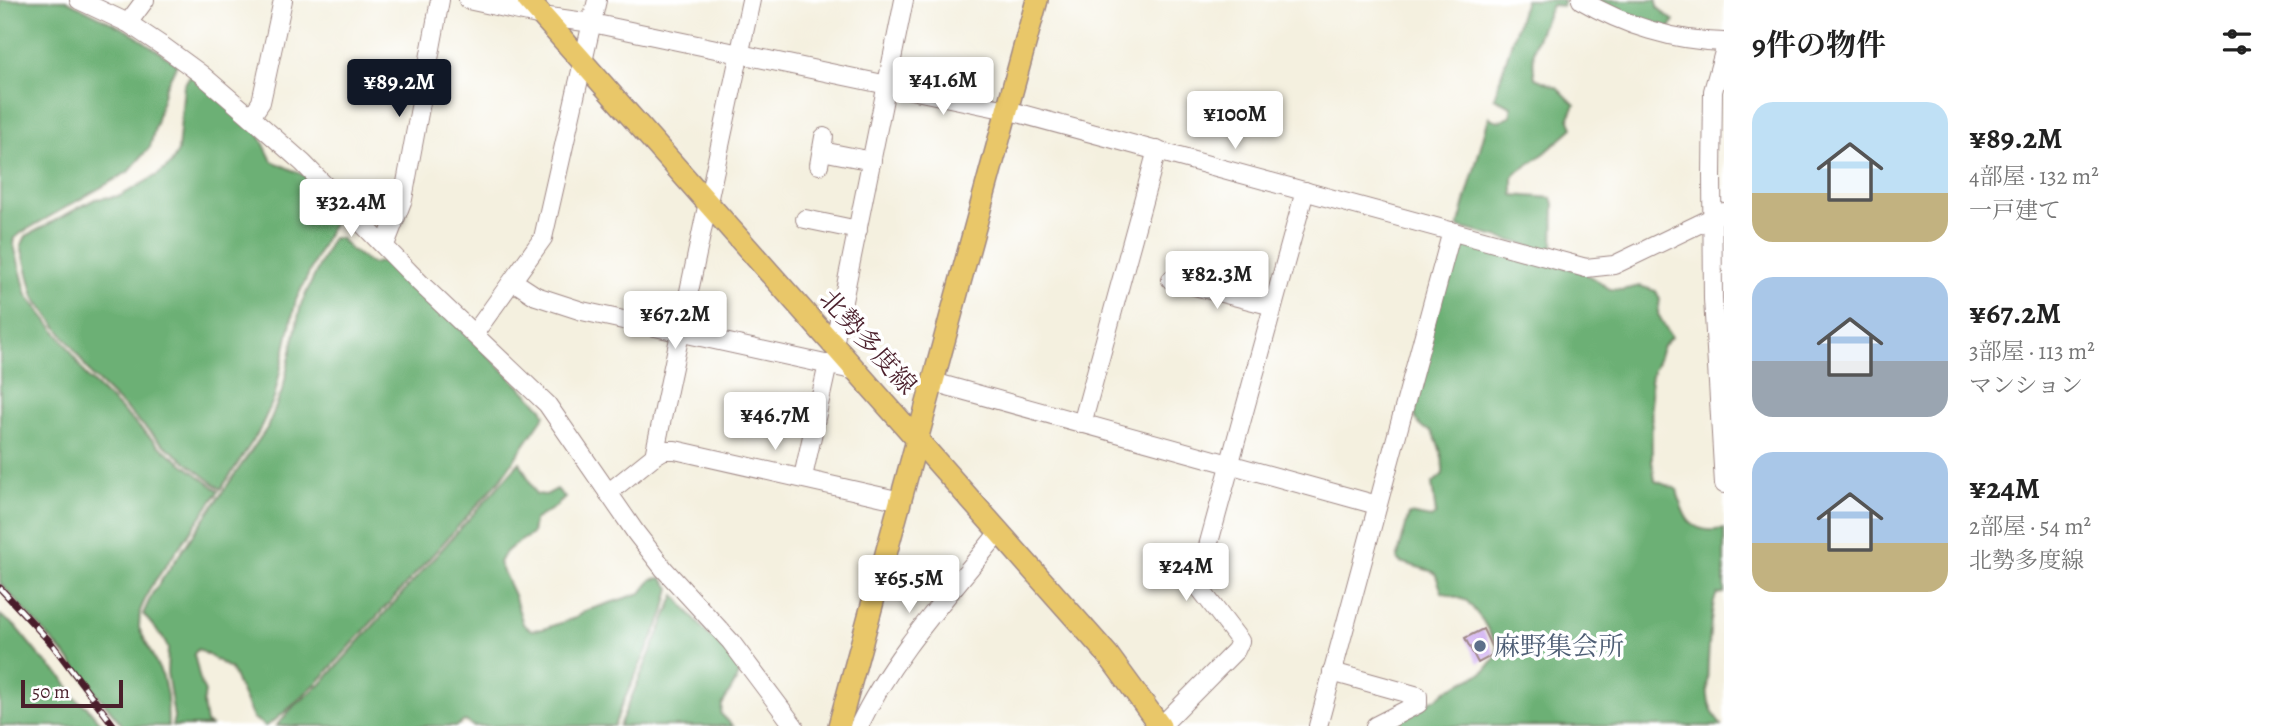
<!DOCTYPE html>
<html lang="ja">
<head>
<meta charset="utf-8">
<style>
	body { margin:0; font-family:Alegreya,"Noto Serif JP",serif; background:#f6f6f6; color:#222; height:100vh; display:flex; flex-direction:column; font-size:26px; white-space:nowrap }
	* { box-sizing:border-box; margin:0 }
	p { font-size:23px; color:#767676 }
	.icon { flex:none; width:38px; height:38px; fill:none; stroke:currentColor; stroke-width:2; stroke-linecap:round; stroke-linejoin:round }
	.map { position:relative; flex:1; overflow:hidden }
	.panel { display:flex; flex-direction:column; background:#fff; width:560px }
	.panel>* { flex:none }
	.scale { position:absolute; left:21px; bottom:18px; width:102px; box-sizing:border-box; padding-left:7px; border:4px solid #4a1f2b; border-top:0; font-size:19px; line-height:24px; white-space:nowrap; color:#4a1f2b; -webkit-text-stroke:5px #fff; paint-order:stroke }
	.price { position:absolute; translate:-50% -60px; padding:0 16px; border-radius:7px; background:#fff; color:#222; font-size:23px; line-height:46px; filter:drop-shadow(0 2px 4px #0008) }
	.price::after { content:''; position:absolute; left:50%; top:42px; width:21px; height:16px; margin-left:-10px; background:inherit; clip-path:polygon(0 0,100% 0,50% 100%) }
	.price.on { background:#111827; color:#fff }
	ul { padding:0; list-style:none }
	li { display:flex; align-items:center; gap:21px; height:175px; padding:0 28px }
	li span { display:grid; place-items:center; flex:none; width:196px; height:140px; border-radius:21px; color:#555 }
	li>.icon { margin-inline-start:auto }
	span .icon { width:84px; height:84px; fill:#fffc; stroke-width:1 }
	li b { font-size:30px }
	h2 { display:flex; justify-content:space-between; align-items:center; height:84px; padding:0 28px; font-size:30px }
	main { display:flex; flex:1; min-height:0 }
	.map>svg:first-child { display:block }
</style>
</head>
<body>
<main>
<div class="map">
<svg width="1724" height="726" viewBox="0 0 1724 726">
	<rect width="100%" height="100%" fill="#fff"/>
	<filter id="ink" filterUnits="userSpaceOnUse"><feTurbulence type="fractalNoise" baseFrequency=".0143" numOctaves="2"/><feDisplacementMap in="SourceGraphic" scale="14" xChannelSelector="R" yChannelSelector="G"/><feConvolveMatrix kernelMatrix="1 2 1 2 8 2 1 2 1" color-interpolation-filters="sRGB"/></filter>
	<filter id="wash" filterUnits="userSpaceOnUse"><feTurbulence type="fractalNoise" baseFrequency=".00686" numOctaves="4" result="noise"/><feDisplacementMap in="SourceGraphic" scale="28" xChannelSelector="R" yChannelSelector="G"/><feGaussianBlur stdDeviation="1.57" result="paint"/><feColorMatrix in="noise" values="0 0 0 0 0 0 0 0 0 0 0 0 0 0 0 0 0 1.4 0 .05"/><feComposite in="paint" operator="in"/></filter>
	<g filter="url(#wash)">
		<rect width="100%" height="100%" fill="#f4f0df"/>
		<g fill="#6cb075" stroke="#5b6850" stroke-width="2">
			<polygon points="0,0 66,0 130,32 177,64 165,88 150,147 128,172 21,233 15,238 14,245 27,295 68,347 87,377 158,445 219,491 150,588 140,611 139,628 163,677 167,696 168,726 123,726 67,657 0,583"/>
			<path d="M1525,0H1564L1562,6L1552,5C1539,35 1529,44 1535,78L1557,87L1575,105L1569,117L1573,128L1545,153L1516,173L1513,178V195L1552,198L1554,204L1553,249L1550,251L1458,227L1489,117C1498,123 1503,121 1511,115V106L1494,98Z"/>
			<polygon points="1590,0 1657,0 1657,7 1674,21 1669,29"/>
			<path d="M191,74L258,132L272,161L308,177C302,196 315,208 333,209L336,217L296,300L274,399L258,433L221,489L159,441L92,376L73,348L34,297L21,246L26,236L95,199L120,196L159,174L171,164L178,151L184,85Z"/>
			<path d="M332,238H340L351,250L372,264L389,259L542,408L545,415L500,480L318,682C308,690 274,725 265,726L253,718L231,669L198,649L194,654L201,684L205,692L203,703L206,723L212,726H172L174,717L167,673L168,648L163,638L143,614L152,594L267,428L283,389L301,304Z"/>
			<path d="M1458,239L1583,272L1610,289L1621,290L1640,286L1656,291L1660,299L1658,314L1671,337L1663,346L1651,377L1652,461L1655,481L1677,489C1683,518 1690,535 1724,529V593L1717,594C1710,604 1705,688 1709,702C1711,711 1717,718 1721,726H1384L1437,698L1450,688L1484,672L1497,656V646L1483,621L1467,601L1442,592L1435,573L1431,571L1400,562L1397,559L1409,514L1431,518L1436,514L1432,484L1443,474C1444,458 1439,443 1431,431C1414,427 1414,413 1411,398Z"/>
			<path d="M520,462L536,494L546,495L557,489L565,498L554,508L534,520L532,534C520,542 504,549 499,563L514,595L523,624L531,630L543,629L575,618L585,611L641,593L652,579L662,578L670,588L664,613L621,707L614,726H473L465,721L456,726H276L293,707L321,684Z"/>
			<polygon points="675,595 709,636 725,644 735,658 739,670 736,681 722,705 721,714 733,726 619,726"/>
			<polygon points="0,615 15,626 41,658 63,678 75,698 87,707 103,726 0,726"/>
		</g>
		<g id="blocks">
			<polygon fill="#d3b4f3" points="1483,629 1495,654 1478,663 1465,638"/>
		</g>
	</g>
	<g filter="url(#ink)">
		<use href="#blocks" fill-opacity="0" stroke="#9f8885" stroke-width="2"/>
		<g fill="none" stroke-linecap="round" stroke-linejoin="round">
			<g stroke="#9f8885" stroke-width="20">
				<g id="minor">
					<polyline points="79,0 128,23 164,47 201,74 251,117 303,163 420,283 547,404 636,533 664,569 731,642 794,726"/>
					<polyline points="468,0 542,16 592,23 1007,110 1586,268 1614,265 1724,212"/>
					<path d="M1581,0C1624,25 1674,41 1724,42"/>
					<polyline points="128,23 145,0"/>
					<polyline points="1724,52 1713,91 1712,176 1713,299 1724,484"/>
					<polyline points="251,117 261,102 283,0"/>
					<polyline points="822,151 872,161"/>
					<polyline points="819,165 824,137"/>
					<polyline points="805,219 858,230"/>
					<polyline points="385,245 403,199 440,0"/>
					<polyline points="1171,280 1273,306"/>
					<polyline points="513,281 536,296 582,311 857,371"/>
					<polyline points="474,334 543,238 597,0"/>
					<polyline points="834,345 904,0"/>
					<polyline points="933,382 1377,505"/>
					<polyline points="1082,424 1157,150"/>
					<polyline points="654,456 664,450 675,450 901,501"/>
					<polyline points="1229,466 1305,191"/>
					<polyline points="803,477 828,364"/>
					<polyline points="608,493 654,456 751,0"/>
					<polyline points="1332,672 1418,696 1418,704 1375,726"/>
					<path d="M859,726C893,654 951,593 1000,531"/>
					<polyline points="1161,726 1236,650 1240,641 1201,590 1199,579 1230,466"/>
					<polyline points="1318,726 1452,231"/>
				</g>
			</g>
			<g stroke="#9f8885" stroke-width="24">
				<g id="major">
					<polyline points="528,0 1108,655 1160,726"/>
					<polyline points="839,726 1037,0"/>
				</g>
			</g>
			<use href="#minor" stroke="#fff" stroke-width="18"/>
			<use href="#major" stroke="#e9c769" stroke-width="21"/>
			<g stroke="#4a1f2b" stroke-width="7">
				<polyline id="rail" points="0,588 52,644 114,726"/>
			</g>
			<use href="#rail" stroke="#fff" stroke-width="4.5" stroke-dasharray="13" stroke-linecap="butt"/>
		</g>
	</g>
	<circle fill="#5c6f8a" stroke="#fff" stroke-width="2.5" cx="1480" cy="646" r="7"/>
	<g text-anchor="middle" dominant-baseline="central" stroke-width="7" stroke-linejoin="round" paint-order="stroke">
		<g font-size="26" fill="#4a1f2b" stroke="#fff">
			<text transform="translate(868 342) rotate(48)">北勢多度線</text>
		</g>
		<g font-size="26" fill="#4e5e75" stroke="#fff" text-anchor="start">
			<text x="1494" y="646">麻野集会所</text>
		</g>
	</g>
</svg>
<div class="scale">50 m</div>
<b class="price" style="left:943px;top:117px">¥41.6M</b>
<b class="price on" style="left:399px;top:119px">¥89.2M</b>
<b class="price" style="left:1235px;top:151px">¥100M</b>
<b class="price" style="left:351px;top:239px">¥32.4M</b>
<b class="price" style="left:1217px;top:311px">¥82.3M</b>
<b class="price" style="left:675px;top:351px">¥67.2M</b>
<b class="price" style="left:775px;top:452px">¥46.7M</b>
<b class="price" style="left:1186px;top:603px">¥24M</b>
<b class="price" style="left:909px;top:615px">¥65.5M</b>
</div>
<section class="panel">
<h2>9件の物件<svg class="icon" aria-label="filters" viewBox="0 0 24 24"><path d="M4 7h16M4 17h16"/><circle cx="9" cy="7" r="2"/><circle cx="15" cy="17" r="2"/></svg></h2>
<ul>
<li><span style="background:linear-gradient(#bfe0f5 65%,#c2b280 0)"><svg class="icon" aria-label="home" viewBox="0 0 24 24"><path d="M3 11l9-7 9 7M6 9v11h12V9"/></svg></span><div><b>¥89.2M</b><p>4部屋 · 132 m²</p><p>一戸建て</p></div></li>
<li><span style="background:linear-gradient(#a9c7e8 60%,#9aa5b1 0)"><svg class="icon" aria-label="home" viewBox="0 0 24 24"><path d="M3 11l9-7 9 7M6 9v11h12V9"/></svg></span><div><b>¥67.2M</b><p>3部屋 · 113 m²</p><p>マンション</p></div></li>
<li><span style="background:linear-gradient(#a9c7e8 65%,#c2b280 0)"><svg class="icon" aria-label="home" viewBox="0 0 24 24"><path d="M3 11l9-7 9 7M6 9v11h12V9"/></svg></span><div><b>¥24M</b><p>2部屋 · 54 m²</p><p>北勢多度線</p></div></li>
</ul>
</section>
</main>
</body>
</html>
